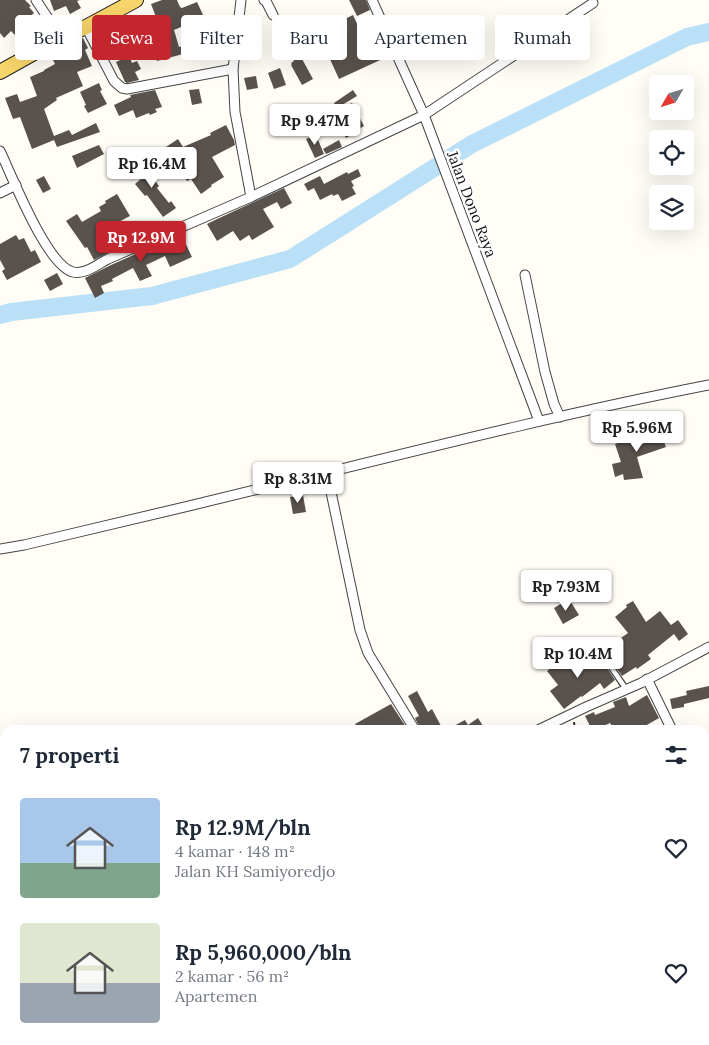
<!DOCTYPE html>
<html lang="id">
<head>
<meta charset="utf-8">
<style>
	body { margin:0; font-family:Lora,serif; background:#f2f2f3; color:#1f2937; height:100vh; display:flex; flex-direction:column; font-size:19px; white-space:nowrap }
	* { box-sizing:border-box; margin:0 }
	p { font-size:16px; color:#747a83 }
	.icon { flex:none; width:28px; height:28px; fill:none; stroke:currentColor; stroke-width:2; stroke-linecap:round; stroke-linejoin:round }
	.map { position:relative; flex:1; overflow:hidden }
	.side { position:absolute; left:0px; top:725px; width:710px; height:320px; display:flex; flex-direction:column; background:#fff; border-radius:15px 15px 0 0; box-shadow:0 5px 20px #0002 }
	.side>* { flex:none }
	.hud { position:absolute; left:15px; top:15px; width:680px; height:45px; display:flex; gap:10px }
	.needle { width:32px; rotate:231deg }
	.fabs { position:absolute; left:649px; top:75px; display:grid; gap:10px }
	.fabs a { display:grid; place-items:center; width:45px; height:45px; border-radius:5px; background:#fff; box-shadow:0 5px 20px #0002; font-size:25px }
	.price { position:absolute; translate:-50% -42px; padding:0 11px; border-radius:5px; background:#fff; color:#222; font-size:16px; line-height:32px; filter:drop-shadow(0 1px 2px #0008) }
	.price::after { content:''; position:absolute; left:50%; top:30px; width:15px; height:11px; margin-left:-8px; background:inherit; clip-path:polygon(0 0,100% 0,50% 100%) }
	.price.active { background:#c4262e; color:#fff }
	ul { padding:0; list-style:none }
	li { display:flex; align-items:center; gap:15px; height:125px; padding:0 20px }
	li span { display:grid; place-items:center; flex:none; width:140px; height:100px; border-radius:5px; color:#555 }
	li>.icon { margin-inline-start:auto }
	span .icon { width:60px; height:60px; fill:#fffc; stroke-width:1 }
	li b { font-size:21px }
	h2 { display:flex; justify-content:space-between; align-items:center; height:60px; padding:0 20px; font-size:21px }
	.pill { padding:0 18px; border-radius:5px; background:#fff; box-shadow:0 5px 20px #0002; font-size:18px; line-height:45px }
	.pill.active { background:#c4262e; color:#fff }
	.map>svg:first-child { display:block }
</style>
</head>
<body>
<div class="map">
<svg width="709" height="1045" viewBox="0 0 709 1045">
	<rect width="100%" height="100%" fill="#fffdf5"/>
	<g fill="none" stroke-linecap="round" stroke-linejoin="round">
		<polyline stroke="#b9e0f7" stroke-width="18" points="0,315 11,312 152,296 290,259 472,144 687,37 709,32"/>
	</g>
	<g fill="#5a524d">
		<polygon points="0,0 25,0 31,6 29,7 34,13 23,23 28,29 18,38 11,31 4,38 0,33"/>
		<polygon points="50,0 80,0 77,1 81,8 70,14 66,6 54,11"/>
		<polygon points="162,0 177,0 180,7 182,8 197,2 204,17 174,30 179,47 195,42 199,55 187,59 186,55 183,56 183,54 157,61 153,46 150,47 147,37 154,35 148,20 156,17 151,4"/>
		<polygon points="349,0 366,0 370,10 357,16"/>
		<polygon points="127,15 134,30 111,40 107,31 118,26 115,21"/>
		<polygon points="353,15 359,28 357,29 363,42 379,35 389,56 339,79 324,46 302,59 313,79 302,85 291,65 292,64 291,63 294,61 287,46 299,41 297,37 312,30 314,34"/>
		<polygon points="83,38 88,48 85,50 92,66 77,72 83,86 56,98 57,100 44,109 54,136 69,130 72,135 96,123 100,132 57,147 54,140 32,149 20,117 13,119 5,98 17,94 20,102 37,96 30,77 44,71 44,70 55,64 50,54"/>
		<polygon points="129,56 132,63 137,61 141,69 135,72 139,80 127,83 125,82 116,62"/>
		<polygon points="280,68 286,85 274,89 268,73"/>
		<polygon points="256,76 258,88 247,90 244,78"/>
		<polygon points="99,83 102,90 100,91 107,104 88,113 84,106 86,105 80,92"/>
		<polygon points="199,89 202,103 192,105 189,90"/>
		<polygon points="155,90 162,107 155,109 157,112 150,115 149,113 136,118 133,110 119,116 114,105 131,97 130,95"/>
		<polygon points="353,90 357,96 337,108 334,103"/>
		<polygon points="352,103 364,126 352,133 353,134 346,138 332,115"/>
		<polygon points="226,125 234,140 235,145 212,157 224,177 211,185 212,186 201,194 191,179 187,181 181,172 185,169 174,153 171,155 166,147 178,139 183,147 211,135 210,133"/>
		<polygon points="316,135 324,154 315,158 306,139"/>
		<polygon points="339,140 342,147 326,154 323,149"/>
		<polygon points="99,145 104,154 77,168 72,156"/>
		<polygon points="136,155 159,186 157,188 169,203 171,201 176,208 163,217 147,195 145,196 135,184 143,177 131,159"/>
		<polygon points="358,169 361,176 351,181 354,186 352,187 356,194 342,201 338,194 333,196 332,194 320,200 314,188 308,191 304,184 320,176 324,184 347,172 348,174"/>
		<polygon points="44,176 51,189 43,193 36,180"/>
		<polygon points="284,188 292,203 281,209 277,202 263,209 274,227 252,240 249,235 240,241 233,231 217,241 207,224 215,220"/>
		<polygon points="117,194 130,216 103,230 109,243 117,238 121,246 94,260 87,247 85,248 66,221 77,214 82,222 101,211 99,207 106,203 105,201"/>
		<polygon points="181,234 192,257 170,267 165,256 146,265 152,276 140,281 133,268 112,279 113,281 101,286 104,293 95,298 85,278 111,265"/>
		<polygon points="16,235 19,240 24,238 31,252 35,250 41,262 7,280 2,271 5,269 0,260 0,244"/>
		<polygon points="57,273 63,284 50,291 44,280"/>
		<polygon points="656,421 666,447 637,457 643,478 624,480 623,474 615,477 612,464 621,462 615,444 631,439 634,447 650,441 644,425"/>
		<polygon points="303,495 306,512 293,514 290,497"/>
		<polygon points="569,599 579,615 563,624 554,608"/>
		<polygon points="633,601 646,622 660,611 671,625 678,620 688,634 679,641 674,634 648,655 651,659 637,669 636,667 622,676 605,652 620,642 618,640 628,633 615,617 627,607 626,605"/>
		<polygon points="594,653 597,657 599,656 615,680 604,689 600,683 582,697 581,696 564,709 550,691 558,685 547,671 564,656 573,667"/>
		<polygon points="709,686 709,698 684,704 684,707 672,709 670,699 687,695 686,691"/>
		<polygon points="417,691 428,712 432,709 441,726 433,730 421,730 415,718 419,716 408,696"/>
		<polygon points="647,695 659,718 638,730 627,730 624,726 615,730 610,723 595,730 592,730 585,716 594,712 595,715 615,707 613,702 626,697 629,706"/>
		<polygon points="391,704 408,730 359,730 355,724"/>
		<polygon points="478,718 483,726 477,730 446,730 465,720 468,725"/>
	</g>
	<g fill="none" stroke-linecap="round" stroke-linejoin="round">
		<g stroke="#444" stroke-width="7">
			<g id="service">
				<polyline points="598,648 626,689"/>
				<polyline points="705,767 709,777"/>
			</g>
		</g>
		<g stroke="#444" stroke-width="11">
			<g id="minor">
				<polyline points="36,0 61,38"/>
				<polyline points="241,0 233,69 235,112 251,197"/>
				<polyline points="264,0 266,1 273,15"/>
				<polyline points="372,0 424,115 539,421"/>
				<polyline points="86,27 114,81 122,88 127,89 233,69"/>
				<path d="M0,151C12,176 47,266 73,272C85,275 98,264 108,259L251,197L424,115L593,3"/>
				<polyline points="0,193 16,185"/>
				<polyline points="525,275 545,372 554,404 560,417"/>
				<polyline points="327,473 360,630 368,653 415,730"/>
				<path d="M0,549L24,545C125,521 228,497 329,472C455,441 581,410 709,385"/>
				<polyline points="647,679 672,730"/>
				<polyline points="538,730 586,707 641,683 709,647"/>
				<polyline points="705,744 709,743"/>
				<polyline points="0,891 5,892"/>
				<polyline points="245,1040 247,1045"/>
				<polyline points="394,1040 397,1045"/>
				<polyline points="558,1040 559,1045"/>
				<polyline points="428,1045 441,1040"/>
			</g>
		</g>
		<g stroke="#222" stroke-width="16">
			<polyline id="primary" points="0,72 61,38 86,27 136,0"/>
		</g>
		<polyline stroke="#333" stroke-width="2" stroke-dasharray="5 2.5" stroke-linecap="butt" points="574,722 575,730"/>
		<use href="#service" stroke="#fff" stroke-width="4.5"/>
		<use href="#minor" stroke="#fff" stroke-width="9"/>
		<use href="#primary" stroke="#f9d66b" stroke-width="14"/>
	</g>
	<g text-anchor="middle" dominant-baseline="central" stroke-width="5" stroke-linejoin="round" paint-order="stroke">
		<g font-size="15" fill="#111" stroke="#fff">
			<text transform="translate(472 204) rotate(69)">Jalan Dono Raya</text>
		</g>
	</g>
</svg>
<div class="fabs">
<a><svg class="needle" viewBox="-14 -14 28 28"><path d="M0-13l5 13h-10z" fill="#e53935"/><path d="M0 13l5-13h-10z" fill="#747a83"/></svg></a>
<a><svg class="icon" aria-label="locate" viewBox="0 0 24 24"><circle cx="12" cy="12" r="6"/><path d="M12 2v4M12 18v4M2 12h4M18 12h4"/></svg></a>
<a><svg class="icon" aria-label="layers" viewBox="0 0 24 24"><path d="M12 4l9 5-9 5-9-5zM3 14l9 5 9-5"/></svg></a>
</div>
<b class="price" style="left:315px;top:146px">Rp 9.47M</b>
<b class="price" style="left:152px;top:189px">Rp 16.4M</b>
<b class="price active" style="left:141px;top:263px">Rp 12.9M</b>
<b class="price" style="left:637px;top:453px">Rp 5.96M</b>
<b class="price" style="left:298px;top:504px">Rp 8.31M</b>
<b class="price" style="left:566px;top:612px">Rp 7.93M</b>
<b class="price" style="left:578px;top:679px">Rp 10.4M</b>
<div class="hud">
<a class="pill">Beli</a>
<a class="pill active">Sewa</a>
<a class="pill">Filter</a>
<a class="pill">Baru</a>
<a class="pill">Apartemen</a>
<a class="pill">Rumah</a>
</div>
<section class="side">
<h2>7 properti<svg class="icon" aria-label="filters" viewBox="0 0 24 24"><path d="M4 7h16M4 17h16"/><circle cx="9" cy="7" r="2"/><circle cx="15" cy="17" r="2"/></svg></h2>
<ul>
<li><span style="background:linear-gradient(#a9c7e8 65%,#7fa58c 0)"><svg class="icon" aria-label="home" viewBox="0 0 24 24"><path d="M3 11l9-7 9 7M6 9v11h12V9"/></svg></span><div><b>Rp 12.9M/bln</b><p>4 kamar · 148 m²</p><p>Jalan KH Samiyoredjo</p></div><svg class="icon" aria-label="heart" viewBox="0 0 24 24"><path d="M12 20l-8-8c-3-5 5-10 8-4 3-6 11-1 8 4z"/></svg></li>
<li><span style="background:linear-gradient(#dfe7d0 60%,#9aa5b1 0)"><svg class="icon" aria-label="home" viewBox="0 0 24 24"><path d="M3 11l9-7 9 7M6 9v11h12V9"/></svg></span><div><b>Rp 5,960,000/bln</b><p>2 kamar · 56 m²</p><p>Apartemen</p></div><svg class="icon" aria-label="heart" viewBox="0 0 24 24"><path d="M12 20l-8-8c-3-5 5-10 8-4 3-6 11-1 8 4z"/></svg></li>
</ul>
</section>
</div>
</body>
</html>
